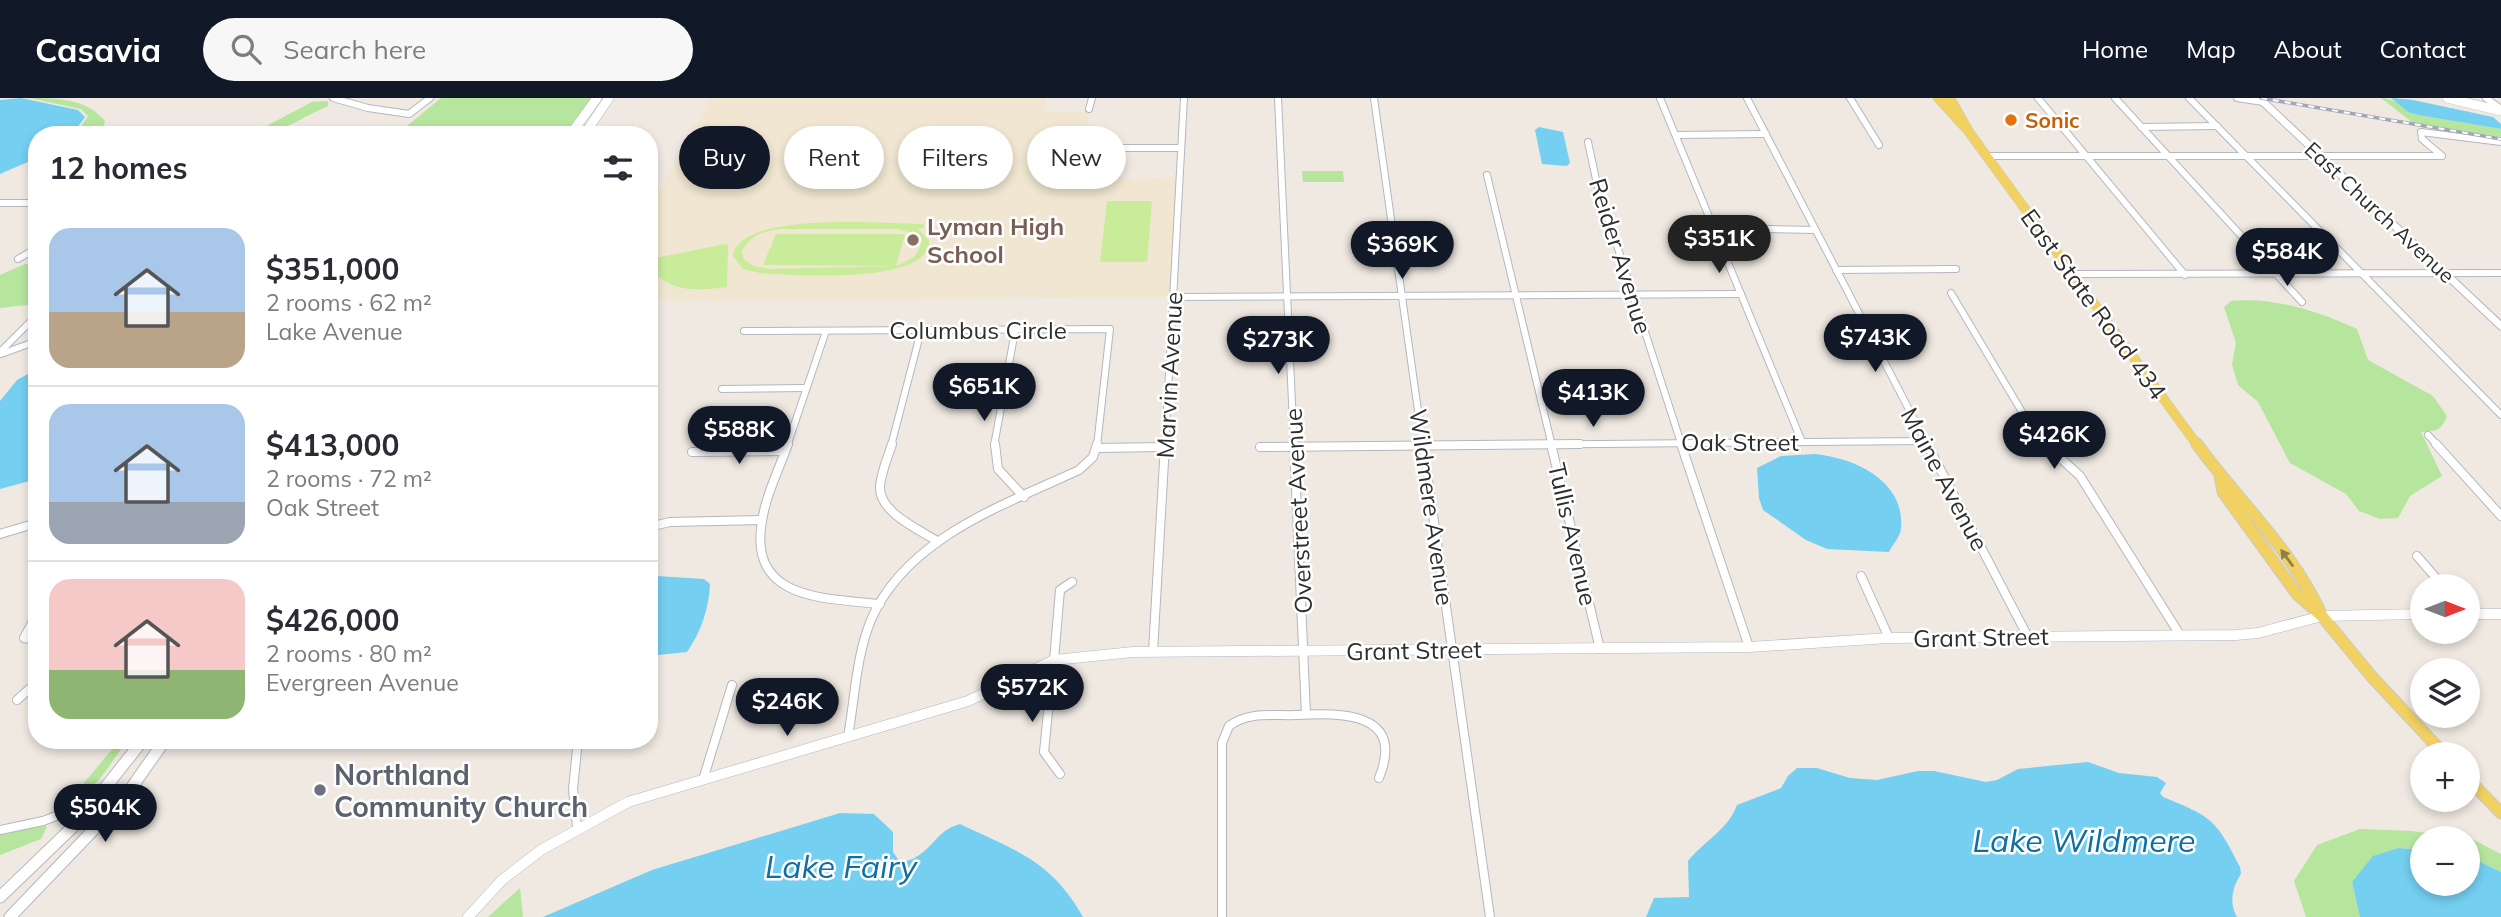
<!DOCTYPE html>
<html lang="en">
<head>
<meta charset="utf-8">
<style>
	body { margin:0; font-family:Mulish,sans-serif; background:#f7f7f7; color:#2b2b33; height:100vh; display:flex; flex-direction:column; font-size:26px; white-space:nowrap }
	* { box-sizing:border-box; margin:0 }
	p { font-size:23px; color:#7c7c81 }
	.icon { flex:none; width:38px; height:38px; fill:none; stroke:currentColor; stroke-width:2; stroke-linecap:round; stroke-linejoin:round }
	.map { position:relative; flex:1; overflow:hidden }
	.sheet { position:absolute; left:28px; top:28px; width:630px; height:623px; display:flex; flex-direction:column; background:#fff; border-radius:28px; box-shadow:0 4px 10px #0003 }
	.sheet>* { flex:none }
	.guide { position:absolute; left:679px; top:28px; width:665px; height:63px; display:flex; gap:14px }
	.needle { width:46px; rotate:90deg }
	.buttons { position:absolute; left:2410px; top:476px; display:grid; gap:14px }
	.buttons a { display:grid; place-items:center; width:70px; height:70px; border-radius:50%; background:#fff; box-shadow:0 4px 10px #0003; font-size:35px }
	.price { position:absolute; translate:-50% -60px; padding:0 16px; border-radius:24px; background:#111827; color:#fff; font-size:23px; line-height:46px; filter:drop-shadow(0 2px 4px #0008) }
	.price::after { content:''; position:absolute; left:50%; top:42px; width:21px; height:16px; margin-left:-10px; background:inherit; clip-path:polygon(0 0,100% 0,50% 100%) }
	.price.current { background:#222; color:#fff }
	ul { padding:0; list-style:none }
	li { display:flex; align-items:center; gap:21px; height:175px; padding:0 21px }
	li+li { border-top:2px solid #e1e1e2 }
	li span { display:grid; place-items:center; flex:none; width:196px; height:140px; border-radius:21px; color:#555 }
	li>.icon { margin-inline-start:auto }
	span .icon { width:84px; height:84px; fill:#fffc; stroke-width:1 }
	li b { font-size:30px }
	h2 { display:flex; justify-content:space-between; align-items:center; height:84px; padding:0 21px; font-size:30px }
	.chip { padding:0 24px; border-radius:32px; background:#fff; box-shadow:0 4px 10px #0003; font-size:24px; line-height:63px }
	.chip.current { background:#111827; color:#fff }
	header { display:flex; align-items:center; gap:42px; box-sizing:border-box; height:98px; padding:0 35px; background:#111827; color:#fff }
	header strong { font-size:33px }
	nav { display:flex; gap:38px; margin-inline-start:auto; font-size:24px }
	.search { width:490px; height:63px; background:#f7f7f7; display:flex; align-items:center; gap:18px; box-sizing:border-box; padding:0 24px; border-radius:38px; color:#7c7c81; font-size:26px }
	.map>svg:first-child { display:block }
</style>
</head>
<body>
<header>
<strong>Casavia</strong>
<div class="search"><svg class="icon" aria-label="search" viewBox="0 0 24 24"><circle cx="10" cy="10" r="6"/><path d="M15 15l6 6"/></svg>Search here</div>
<nav><a>Home</a><a>Map</a><a>About</a><a>Contact</a></nav>
</header>
<div class="map">
<svg width="2501" height="819" viewBox="0 0 2501 819">
	<rect width="100%" height="100%" fill="#efe9e1"/>
	<polygon fill="#f0e6d1" points="711,0 1046,0 1043,14 1090,14 1079,83 1180,79 1174,199 649,203 649,91 662,90"/>
	<g fill="#b6e59e">
		<path d="M29,0C56,0 86,0 105,23L104,27L92,37H75L88,18L81,11Z"/>
		<polygon points="441,0 593,0 567,37 396,37"/>
		<path d="M2381,0C2396,0 2404,12 2418,17L2501,31V39L2413,25Z"/>
		<path d="M328,3V8C300,20 280,37 249,37L312,4Z"/>
		<polygon points="1302,73 1343,73 1344,84 1303,84"/>
		<polygon points="25,166 37,167 37,206 0,210 0,177"/>
		<path d="M2231,203C2275,199 2318,213 2357,231L2368,262L2433,298L2447,318C2441,334 2435,333 2421,334L2442,378L2410,398L2398,420L2380,421L2359,413L2346,396L2290,365L2258,304L2238,287L2232,266L2236,245L2224,209Z"/>
		<path d="M120,642H127C113,662 98,689 77,700L73,698Z"/>
		<polygon points="43,727 47,729 41,741 0,757 0,737"/>
		<polygon points="2360,731 2412,733 2472,741 2501,756 2501,774 2468,758 2468,740 2422,740 2422,752 2399,750 2352,784 2360,819 2306,819 2294,783 2317,747"/>
		<polygon points="520,790 523,819 488,819"/>
	</g>
	<g fill="#c9ec9a" fill-rule="evenodd">
		<polygon points="1107,103 1152,103 1147,164 1100,164"/>
		<path d="M924,126L923,130L918,131L929,142C931,188 791,177 760,175L743,171L733,158C739,112 888,126 924,126ZM779,131H898L915,136L921,147L914,159L896,168L905,136H776L763,167L895,168L769,171L754,168L744,162L742,154C748,138 764,133 779,131Z"/>
		<path d="M725,146L728,147L727,189C699,193 663,195 650,166L651,161Z"/>
	</g>
	<g fill="#75cff0">
		<polygon points="21,0 78,12 85,19 72,37 37,37 37,60 0,76 0,2"/>
		<polygon points="2391,0 2413,2 2493,19 2501,26 2501,31 2418,17 2408,14"/>
		<polygon points="1539,29 1563,34 1570,65 1567,68 1542,66 1535,32"/>
		<polygon points="37,271 37,381 0,391 0,303 17,282"/>
		<path d="M1815,356C1854,360 1905,382 1901,430C1901,438 1892,447 1889,454L1827,451L1806,442L1763,412L1759,400L1757,370L1781,358Z"/>
		<path d="M657,478L704,481L710,486C709,510 701,534 687,554L649,558V479Z"/>
		<path d="M2088,664L2119,675L2157,679L2166,685L2160,695L2163,699C2212,719 2216,721 2240,769L2241,776C2232,789 2229,806 2237,819H1646L1654,800L1689,799L1688,763C1706,741 1727,733 1737,707L1781,690L1788,678L1797,670H1817L1850,680L1877,682L1918,673H1934L1986,684L1997,682L2018,671Z"/>
		<path d="M840,715L874,716L893,734V754L900,764C930,761 934,732 960,726C1016,753 1051,762 1083,819H543L652,772Z"/>
		<polygon points="2399,750 2422,752 2422,786 2468,786 2468,758 2501,774 2501,819 2360,819 2352,784 2373,758"/>
	</g>
	<g fill="none" stroke-linecap="round" stroke-linejoin="round">
		<g stroke="#b4b7c1" stroke-width="8">
			<g id="minor-far1">
				<polyline points="333,0 368,10 409,16 430,0"/>
				<polyline points="1278,0 1294,348"/>
				<polyline points="1374,0 1423,348"/>
				<polyline points="1660,0 1802,344"/>
				<polyline points="1747,0 1928,348"/>
				<polyline points="1850,0 1879,47"/>
				<polyline points="2038,0 2185,177"/>
				<polyline points="2115,0 2302,204"/>
				<polyline points="2189,0 2501,317"/>
				<polyline points="2237,0 2263,4"/>
				<polyline points="2486,0 2501,11"/>
				<polyline points="1089,11 1092,0"/>
				<polyline points="2141,29 2217,28"/>
				<polyline points="1676,37 1766,36"/>
				<polyline points="1588,44 1597,86 1682,348"/>
				<polyline points="1099,50 1181,50"/>
				<polyline points="2441,57 2422,41 2421,34 2501,44"/>
				<polyline points="1986,58 2442,58"/>
				<polyline points="1487,77 1552,348"/>
				<polyline points="0,105 37,105"/>
				<polyline points="1715,130 1815,132"/>
				<polyline points="18,161 37,150"/>
				<polyline points="1836,172 1956,171"/>
				<polyline points="2073,176 2501,175"/>
				<polyline points="1951,195 2031,329 2047,348"/>
				<polyline points="1174,199 1741,196"/>
				<polyline points="744,233 1110,231 1097,348"/>
				<polyline points="0,254 37,217"/>
				<polyline points="1,256 37,243"/>
				<polyline points="722,291 806,290"/>
				<polyline points="2428,337 2438,348"/>
				<polyline points="787,348 826,233"/>
				<polyline points="891,348 921,233"/>
				<polyline points="994,348 1015,233"/>
				<polyline points="1165,348 1184,0"/>
				<polyline points="1386,348 1926,343"/>
			</g>
		</g>
		<g stroke="#b4b7c1" stroke-width="10">
			<g id="minor">
				<path d="M788,346C779,371 766,397 762,423C748,502 823,500 880,506"/>
				<path d="M892,346C888,359 880,377 880,390C880,415 920,432 937,443"/>
				<polyline points="995,346 998,371 1024,399"/>
				<polyline points="1294,346 1306,616"/>
				<polyline points="1423,346 1490,819"/>
				<polyline points="1551,346 1600,551"/>
				<polyline points="1681,346 1749,549"/>
				<polyline points="1927,346 2028,539"/>
				<polyline points="2045,346 2080,378 2180,537"/>
				<polyline points="2436,346 2501,418"/>
				<polyline points="1260,349 1580,346"/>
				<polyline points="1097,350 1165,349"/>
				<polyline points="692,354 785,353"/>
				<polyline points="649,429 670,424 762,422"/>
				<polyline points="0,436 37,425"/>
				<polyline points="2417,458 2443,488"/>
				<polyline points="1861,478 1889,540"/>
				<polyline points="37,516 24,540 37,542"/>
				<polyline points="1153,554 1165,346"/>
				<polyline points="1054,562 1060,492 1072,484"/>
				<polyline points="1053,563 1044,654 1060,676"/>
				<polyline points="17,602 37,584"/>
				<path d="M848,638C855,600 856,558 871,522C906,440 1004,407 1079,372L1093,359L1097,346"/>
				<polyline points="703,682 732,587"/>
				<polyline points="577,728 573,691 578,642"/>
				<polyline points="0,732 43,723 91,705"/>
				<path d="M1222,819V645L1229,628C1249,613 1273,618 1297,617C1340,615 1406,613 1379,680"/>
			</g>
		</g>
		<g stroke="#b4b7c1" stroke-width="9">
			<polyline id="tertiary-far1" points="2259,0 2501,228"/>
		</g>
		<g stroke="#b4b7c1" stroke-width="11">
			<g id="tertiary">
				<polyline points="2468,516 2501,516"/>
				<polyline points="468,819 502,782 541,752 628,704 968,603 1054,562 1133,554 1749,549 1889,540 2236,537 2258,535 2322,518 2422,516"/>
			</g>
		</g>
		<g stroke="#b4b7c1" stroke-width="10">
			<g id="secondary-far1">
				<polyline points="2447,0 2501,13"/>
				<polyline points="570,37 597,0"/>
				<polyline points="584,37 609,0"/>
			</g>
		</g>
		<g stroke="#b4b7c1" stroke-width="13">
			<g id="secondary">
				<polyline points="0,799 78,724 143,642"/>
				<polyline points="10,819 125,699 165,642"/>
			</g>
		</g>
		<g stroke="#c9c9c9" stroke-width="10">
			<g id="primary-far1">
				<polyline points="1938,0 1969,34 2198,348"/>
				<polyline points="1950,0 1968,32"/>
			</g>
		</g>
		<g stroke="#c9c9c9" stroke-width="13">
			<g id="primary">
				<path d="M2197,346C2239,404 2292,451 2322,518"/>
				<polyline points="2220,378 2223,394 2297,496 2322,518 2372,579 2444,656"/>
				<polyline points="2468,681 2501,715"/>
			</g>
		</g>
		<use href="#minor-far1" stroke="#fff" stroke-width="6"/>
		<use href="#minor" stroke="#fff" stroke-width="8"/>
		<use href="#tertiary-far1" stroke="#fff" stroke-width="7"/>
		<use href="#tertiary" stroke="#fff" stroke-width="10"/>
		<use href="#secondary-far1" stroke="#fff" stroke-width="9"/>
		<use href="#secondary" stroke="#fff" stroke-width="11"/>
		<use href="#primary-far1" stroke="#f2d163" stroke-width="9"/>
		<use href="#primary" stroke="#f2d163" stroke-width="11"/>
		<g stroke="#a3a6b8" stroke-width="3.5">
			<polyline id="rail" points="2261,0 2501,41"/>
		</g>
		<use href="#rail" stroke="#fff" stroke-width="2" stroke-dasharray="6" stroke-linecap="butt"/>
	</g>
	<defs><path id="oneway-solid" d="M-6-.8H1V-3.2L6.5 0L1 3.2V.8H-6Z" transform="scale(1.75)"/></defs>
	<use fill="#908048" href="#oneway-solid" transform="translate(2287 460) rotate(-126)"/>
	<circle fill="#e8710a" stroke="#fff" stroke-width="2.5" cx="2011" cy="22" r="7"/>
	<circle fill="#8d6e63" stroke="#fff" stroke-width="2.5" cx="913" cy="142" r="7"/>
	<circle fill="#6b7280" stroke="#fff" stroke-width="2.5" cx="320" cy="692" r="7"/>
	<g text-anchor="middle" dominant-baseline="central" stroke-width="5" stroke-linejoin="round" paint-order="stroke">
		<g font-size="21" font-weight="bold" fill="#c56008" stroke="#fff" text-anchor="start">
			<text x="2025" y="22">Sonic</text>
		</g>
		<g font-size="21" fill="#2e2e2e" stroke="#fff">
			<text transform="translate(2380 114) rotate(43)">East Church Avenue</text>
		</g>
		<g font-size="24" font-weight="bold" fill="#785e54" stroke="#fff" text-anchor="start">
			<text x="927" y="128">Lyman High<tspan x="927" dy="28">School</tspan></text>
		</g>
		<g font-size="24" fill="#2e2e2e" stroke="#fff">
			<text transform="translate(1621 158) rotate(73)">Reider Avenue</text>
			<text transform="translate(2094 206) rotate(54)">East State Road 434</text>
			<text x="978" y="232">Columbus Circle</text>
			<text transform="translate(1169 277) rotate(-87)">Marvin Avenue</text>
			<text x="1740" y="344">Oak Street</text>
			<text transform="translate(1945 381) rotate(62)">Maine Avenue</text>
			<text transform="translate(1432 409) rotate(82)">Wildmere Avenue</text>
			<text transform="translate(1298 413) rotate(-93)">Overstreet Avenue</text>
			<text transform="translate(1573 436) rotate(77)">Tullis Avenue</text>
			<text transform="translate(1981 539) rotate(-1)">Grant Street</text>
			<text transform="translate(1414 552) rotate(-1)">Grant Street</text>
		</g>
		<g font-size="28" font-weight="bold" fill="#5b616d" stroke="#fff" text-anchor="start">
			<text x="334" y="676">Northland<tspan x="334" dy="32">Community Church</tspan></text>
		</g>
		<g font-size="32" font-style="italic" fill="#0d6fa3" stroke="#fff">
			<text x="2084" y="742">Lake Wildmere</text>
			<text x="841" y="768">Lake Fairy</text>
		</g>
	</g>
</svg>
<div class="buttons">
<a><svg class="needle" viewBox="-14 -14 28 28"><path d="M0-13l5 13h-10z" fill="#e53935"/><path d="M0 13l5-13h-10z" fill="#7c7c81"/></svg></a>
<a><svg class="icon" aria-label="layers" viewBox="0 0 24 24"><path d="M12 4l9 5-9 5-9-5zM3 14l9 5 9-5"/></svg></a>
<a>+</a>
<a>−</a>
</div>
<b class="price current" style="left:1719px;top:177px">$351K</b>
<b class="price" style="left:1402px;top:183px">$369K</b>
<b class="price" style="left:2287px;top:190px">$584K</b>
<b class="price" style="left:1875px;top:276px">$743K</b>
<b class="price" style="left:1278px;top:278px">$273K</b>
<b class="price" style="left:984px;top:325px">$651K</b>
<b class="price" style="left:1593px;top:331px">$413K</b>
<b class="price" style="left:739px;top:368px">$588K</b>
<b class="price" style="left:2054px;top:373px">$426K</b>
<b class="price" style="left:1032px;top:626px">$572K</b>
<b class="price" style="left:787px;top:640px">$246K</b>
<b class="price" style="left:105px;top:746px">$504K</b>
<div class="guide">
<a class="chip current">Buy</a>
<a class="chip">Rent</a>
<a class="chip">Filters</a>
<a class="chip">New</a>
</div>
<section class="sheet">
<h2>12 homes<svg class="icon" aria-label="filters" viewBox="0 0 24 24"><path d="M4 7h16M4 17h16"/><circle cx="9" cy="7" r="2"/><circle cx="15" cy="17" r="2"/></svg></h2>
<ul>
<li><span style="background:linear-gradient(#a9c7e8 60%,#b9a48a 0)"><svg class="icon" aria-label="home" viewBox="0 0 24 24"><path d="M3 11l9-7 9 7M6 9v11h12V9"/></svg></span><div><b>$351,000</b><p>2 rooms · 62 m²</p><p>Lake Avenue</p></div></li>
<li><span style="background:linear-gradient(#a9c7e8 70%,#9aa5b1 0)"><svg class="icon" aria-label="home" viewBox="0 0 24 24"><path d="M3 11l9-7 9 7M6 9v11h12V9"/></svg></span><div><b>$413,000</b><p>2 rooms · 72 m²</p><p>Oak Street</p></div></li>
<li><span style="background:linear-gradient(#f6c9c9 65%,#8fb573 0)"><svg class="icon" aria-label="home" viewBox="0 0 24 24"><path d="M3 11l9-7 9 7M6 9v11h12V9"/></svg></span><div><b>$426,000</b><p>2 rooms · 80 m²</p><p>Evergreen Avenue</p></div></li>
</ul>
</section>
</div>
</body>
</html>
